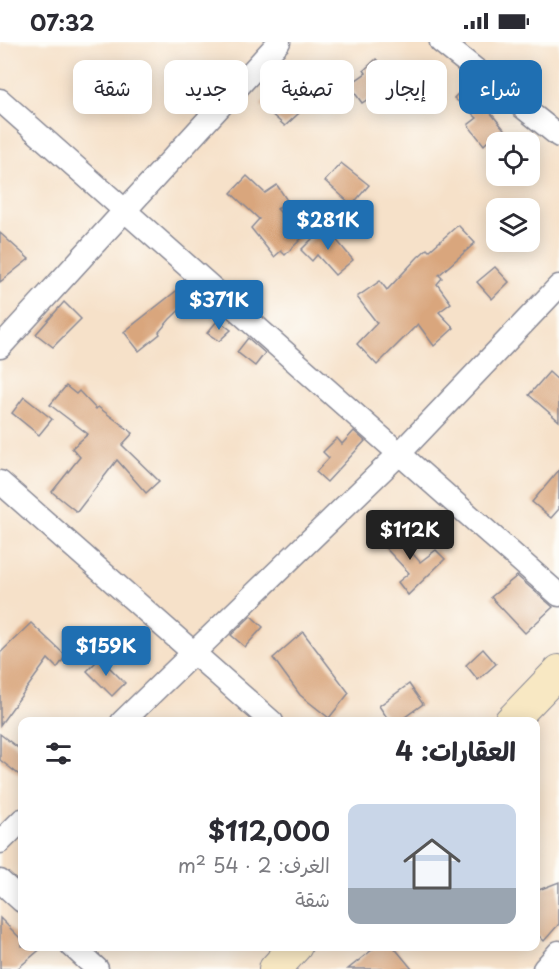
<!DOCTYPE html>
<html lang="ar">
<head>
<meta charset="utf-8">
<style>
	body { margin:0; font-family:"Playpen Sans","Playpen Sans Arabic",sans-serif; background:#f2f2f3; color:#2b2b33; direction:rtl; height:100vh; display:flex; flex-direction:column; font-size:22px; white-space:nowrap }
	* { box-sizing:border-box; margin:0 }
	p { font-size:20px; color:#7c7c81 }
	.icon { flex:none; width:33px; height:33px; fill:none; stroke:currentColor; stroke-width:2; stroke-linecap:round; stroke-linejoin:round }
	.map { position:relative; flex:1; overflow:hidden; direction:ltr }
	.sheet { position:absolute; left:18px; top:675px; width:522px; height:234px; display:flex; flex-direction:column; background:#fff; border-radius:12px; box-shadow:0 3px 15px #0003; direction:rtl }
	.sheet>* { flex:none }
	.hud { position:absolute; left:18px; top:18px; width:524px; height:54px; direction:rtl; display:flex; gap:12px }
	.controls { position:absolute; left:486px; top:90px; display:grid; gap:12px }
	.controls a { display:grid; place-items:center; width:54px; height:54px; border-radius:12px; background:#fff; box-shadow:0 3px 15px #0003; font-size:30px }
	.price { position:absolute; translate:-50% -51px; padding:0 14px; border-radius:6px; background:#1f6fb2; color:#fff; font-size:20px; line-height:39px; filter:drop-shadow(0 2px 3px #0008) }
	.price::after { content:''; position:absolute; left:50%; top:36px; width:18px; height:14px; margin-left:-9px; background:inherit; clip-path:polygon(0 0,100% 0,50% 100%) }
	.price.current { background:#222; color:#fff }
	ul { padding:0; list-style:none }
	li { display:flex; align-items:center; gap:18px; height:150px; padding:0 24px }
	li span { display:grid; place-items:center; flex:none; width:168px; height:120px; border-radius:12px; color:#555 }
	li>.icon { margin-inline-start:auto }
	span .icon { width:72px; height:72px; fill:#fffc; stroke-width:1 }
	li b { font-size:26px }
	h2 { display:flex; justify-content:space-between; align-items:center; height:72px; padding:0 24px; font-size:26px }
	.pill { padding:0 21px; border-radius:12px; background:#fff; box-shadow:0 3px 15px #0003; font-size:21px; line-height:54px }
	.pill.current { background:#1f6fb2; color:#fff }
	.status { display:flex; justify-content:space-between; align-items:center; height:42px; padding:0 30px; background:#fff; direction:ltr }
	.status svg { height:16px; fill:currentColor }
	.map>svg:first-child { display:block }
</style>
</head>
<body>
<div class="status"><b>07:32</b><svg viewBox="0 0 49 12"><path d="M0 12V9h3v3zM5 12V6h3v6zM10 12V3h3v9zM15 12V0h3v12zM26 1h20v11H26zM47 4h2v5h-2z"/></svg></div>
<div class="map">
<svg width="559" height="927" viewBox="0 0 559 927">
	<rect width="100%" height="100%" fill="#fdfcf7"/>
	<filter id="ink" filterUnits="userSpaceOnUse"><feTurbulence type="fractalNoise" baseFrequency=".0167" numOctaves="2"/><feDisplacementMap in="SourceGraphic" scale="12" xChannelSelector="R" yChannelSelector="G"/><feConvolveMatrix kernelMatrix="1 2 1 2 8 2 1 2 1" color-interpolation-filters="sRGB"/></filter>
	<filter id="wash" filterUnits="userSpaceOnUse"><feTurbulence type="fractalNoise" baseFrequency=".008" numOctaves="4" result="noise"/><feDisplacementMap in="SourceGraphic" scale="24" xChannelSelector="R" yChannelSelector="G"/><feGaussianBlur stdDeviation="1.35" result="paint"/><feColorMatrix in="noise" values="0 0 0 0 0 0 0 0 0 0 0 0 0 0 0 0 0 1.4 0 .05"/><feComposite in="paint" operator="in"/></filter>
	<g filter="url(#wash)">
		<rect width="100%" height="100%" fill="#f6e1c9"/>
		<g id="blocks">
			<g fill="#d9a67d">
				<polygon points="376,17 395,39 362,61 349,43 366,31 364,28"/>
				<polygon points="284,36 311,60 285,84 261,63"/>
				<polygon points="469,40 486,55 481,59 508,92 501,98 494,93 484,103 468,83 477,76 454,56"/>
				<polygon points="341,121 369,143 352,163 325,139"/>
				<polygon points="247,134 265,151 277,143 288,160 277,167 304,194 285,213 281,209 274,215 251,186 259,177 231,151"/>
				<polygon points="458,183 475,201 439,233 442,236 437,242 451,261 439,270 454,286 434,304 418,282 377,323 357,302 377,281 357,255 380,239 387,248 418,215 427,207 429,209"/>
				<polygon points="325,184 353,218 335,233 317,213 312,219 301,208"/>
				<polygon points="0,191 29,217 0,240"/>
				<polygon points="495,225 509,240 492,257 477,240"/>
				<polygon points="180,246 190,258 170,277 159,290 160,292 139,309 124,290"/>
				<polygon points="64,260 81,277 53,305 36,292"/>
				<polygon points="218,278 231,288 219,299 207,291"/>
				<polygon points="248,296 265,311 255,324 237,310"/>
				<polygon points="549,330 559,339 559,379 529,353"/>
				<polygon points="66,344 76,352 79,349 96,367 98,365 133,391 122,403 159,439 146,451 117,418 77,470 52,450 80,415 72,406 88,392 50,363"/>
				<polygon points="24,355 52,377 39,393 12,371"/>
				<polygon points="354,389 365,399 327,440 316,430 329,416 323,410 337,396 342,402"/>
				<polygon points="559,428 559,467 551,476 532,460"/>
				<polygon points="390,486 420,520 436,508 445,517 408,553 398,540 409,531 378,498"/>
				<polygon points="517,534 553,565 525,591 491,555"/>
				<polygon points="251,574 263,585 245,605 231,593"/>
				<polygon points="31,581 66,614 57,626 48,617 0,683 0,611"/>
				<polygon points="303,590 349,651 329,676 300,653 273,616"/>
				<polygon points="483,607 496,622 478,638 466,623"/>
				<polygon points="100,616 125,641 112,654 87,629"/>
				<polygon points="409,642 423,662 398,680 390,680 379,664"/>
				<polygon points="0,692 22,709 22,735 0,718"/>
				<polygon points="559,840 559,882 544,899 536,891 536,849"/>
				<polygon points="0,876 22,898 22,904 44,904 17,927 0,927"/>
				<polygon points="377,904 393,904 412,927 348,927"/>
			</g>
		</g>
	</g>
	<g filter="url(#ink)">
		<use href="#blocks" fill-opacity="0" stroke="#888894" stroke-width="1.5"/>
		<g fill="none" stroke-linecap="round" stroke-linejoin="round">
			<g stroke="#888894" stroke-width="25">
				<g id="street">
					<polyline points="441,0 559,94"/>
					<polyline points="0,58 559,553"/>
					<polyline points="0,305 279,0"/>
					<polyline points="0,440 272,680"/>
					<polyline points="122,680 399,412 559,244"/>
					<polyline points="0,800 22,778"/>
					<polyline points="0,839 22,859"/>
					<polyline points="72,904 97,927"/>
					<polyline points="544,927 559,910"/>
				</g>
			</g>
			<g stroke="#888894" stroke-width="34">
				<g id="secondary">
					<polyline points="510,680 559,629"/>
					<polyline points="275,927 296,904"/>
				</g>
			</g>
			<use href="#street" stroke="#fff" stroke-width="22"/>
			<use href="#secondary" stroke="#f8e8c3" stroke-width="32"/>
		</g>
	</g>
</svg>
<div class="controls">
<a><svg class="icon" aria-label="locate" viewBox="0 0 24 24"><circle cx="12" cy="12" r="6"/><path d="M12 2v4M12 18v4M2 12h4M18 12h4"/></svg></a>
<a><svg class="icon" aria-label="layers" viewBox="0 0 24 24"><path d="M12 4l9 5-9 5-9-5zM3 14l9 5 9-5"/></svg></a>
</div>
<b class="price" style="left:328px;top:209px">$281K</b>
<b class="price" style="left:219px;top:289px">$371K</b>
<b class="price current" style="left:410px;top:519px">$112K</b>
<b class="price" style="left:106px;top:635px">$159K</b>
<div class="hud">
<a class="pill current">شراء</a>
<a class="pill">إيجار</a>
<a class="pill">تصفية</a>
<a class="pill">جديد</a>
<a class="pill">شقة</a>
</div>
<section class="sheet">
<h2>العقارات: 4<svg class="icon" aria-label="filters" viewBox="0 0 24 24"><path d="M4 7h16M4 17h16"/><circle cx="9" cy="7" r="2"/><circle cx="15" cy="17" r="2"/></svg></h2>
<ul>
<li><span style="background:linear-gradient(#c9d6e8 70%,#9aa5b1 0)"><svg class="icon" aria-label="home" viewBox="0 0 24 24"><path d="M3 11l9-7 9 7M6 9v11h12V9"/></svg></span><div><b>$112,000</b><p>الغرف: 2 · 54 m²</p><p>شقة</p></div></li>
</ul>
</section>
</div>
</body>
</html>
